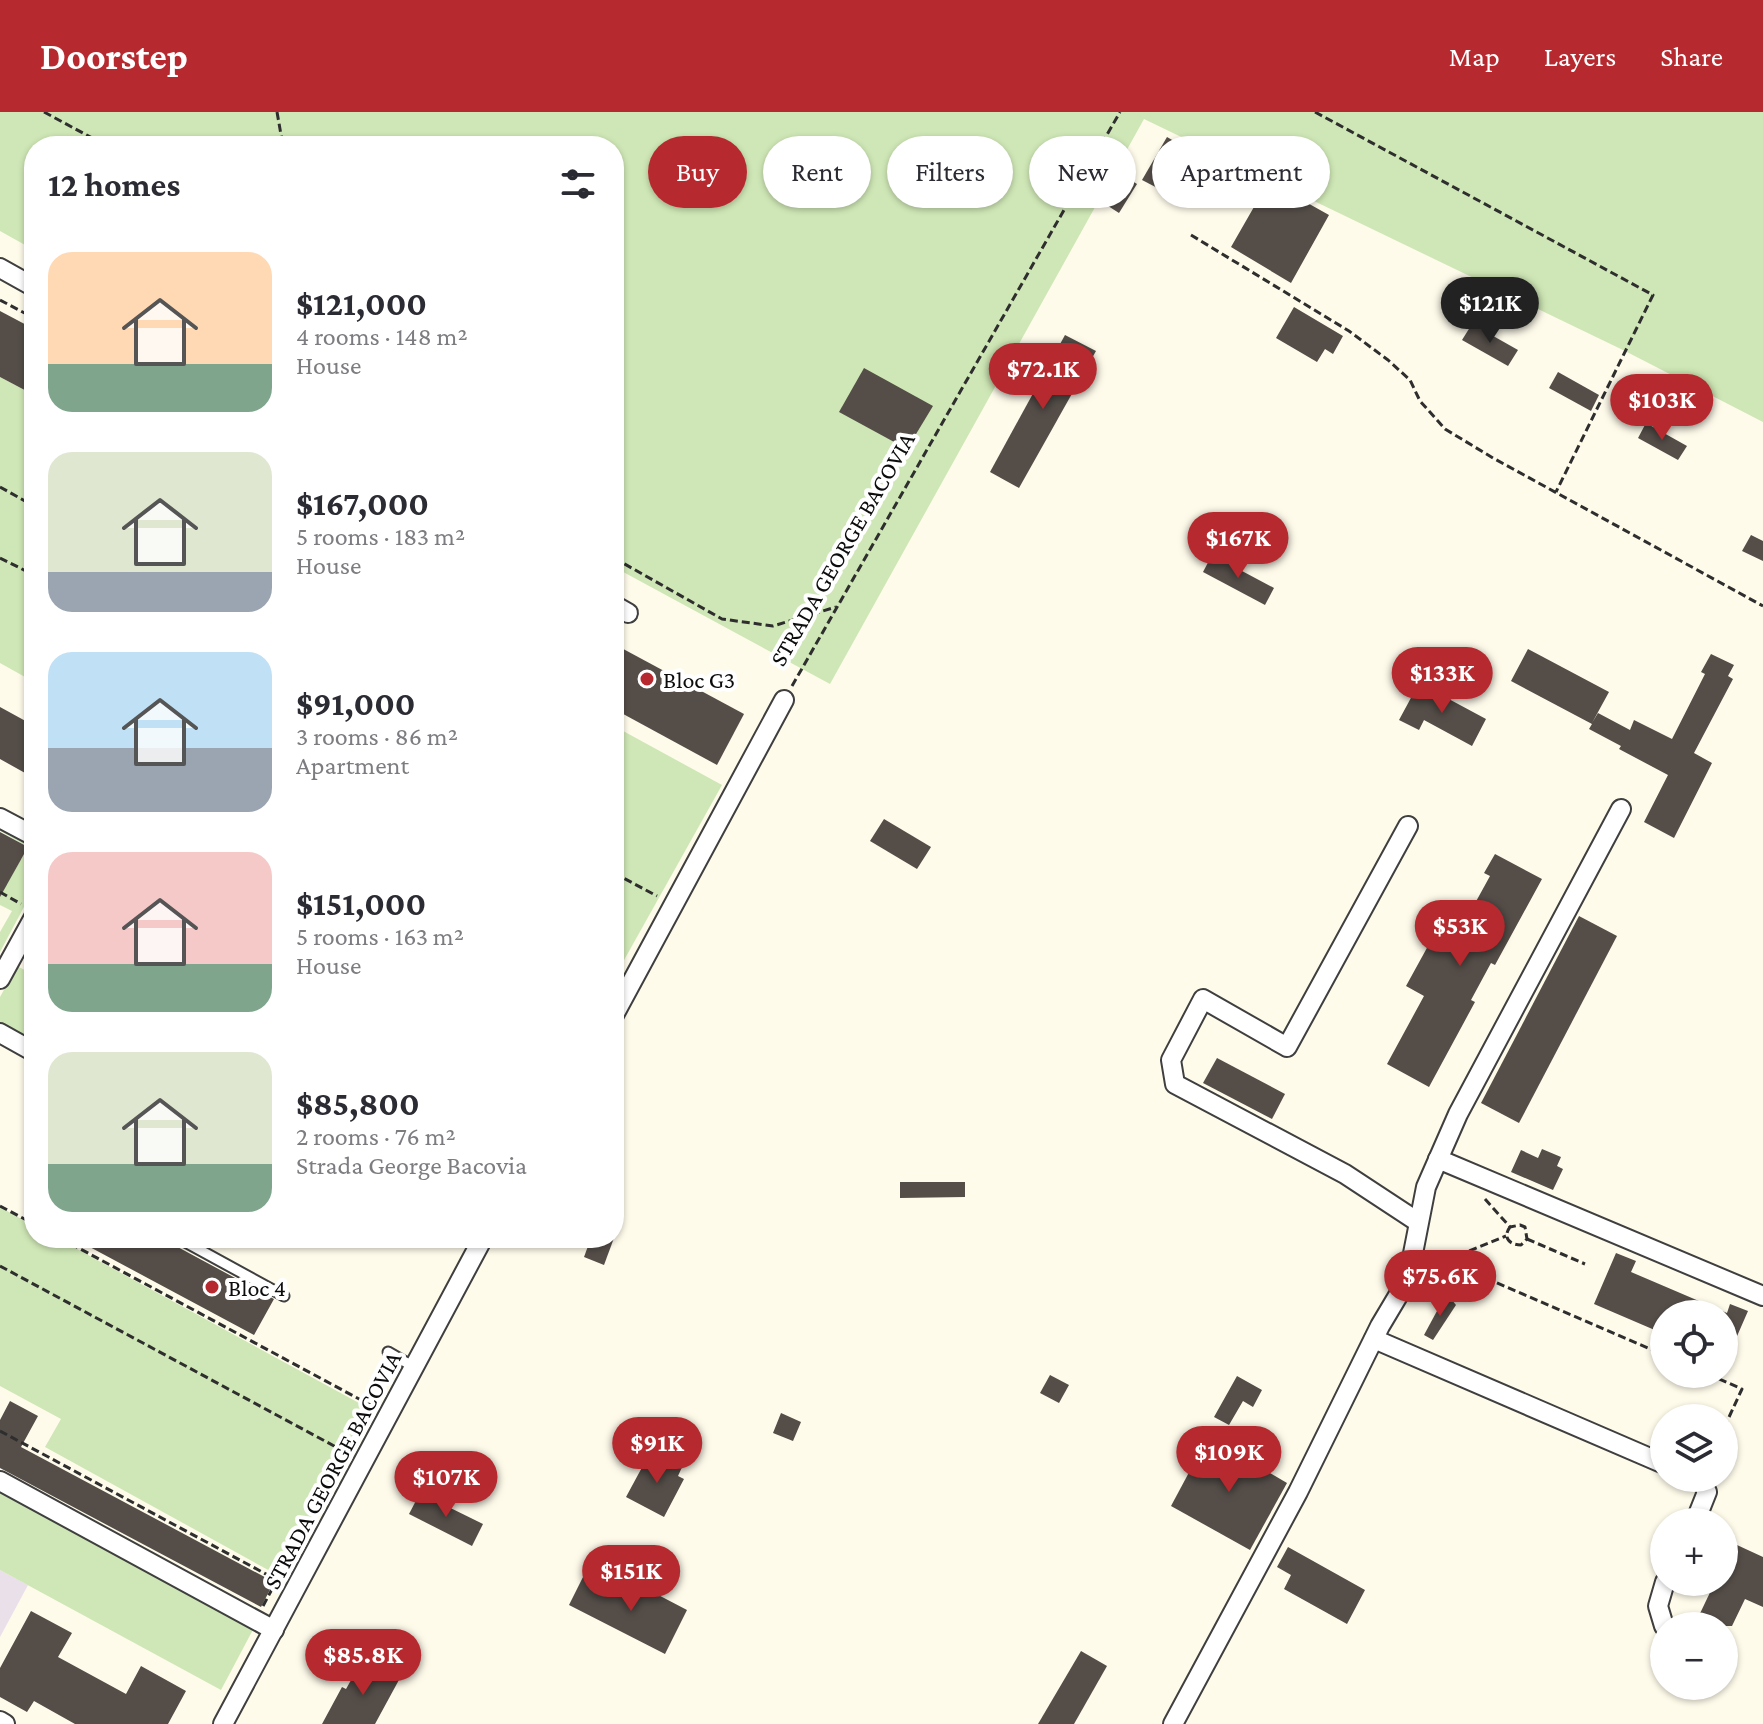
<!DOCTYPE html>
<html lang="en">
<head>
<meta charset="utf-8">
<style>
	body { margin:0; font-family:"Crimson Pro",serif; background:#f2f2f3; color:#2b2b33; height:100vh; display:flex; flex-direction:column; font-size:30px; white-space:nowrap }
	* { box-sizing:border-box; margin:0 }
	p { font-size:26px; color:#7c7c81 }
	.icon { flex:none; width:44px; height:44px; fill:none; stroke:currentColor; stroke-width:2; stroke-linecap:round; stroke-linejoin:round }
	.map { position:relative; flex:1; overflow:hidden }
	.panel { position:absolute; left:24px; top:24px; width:600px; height:1112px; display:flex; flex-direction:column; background:#fff; border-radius:32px; box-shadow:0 2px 6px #0004 }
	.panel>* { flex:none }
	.banner { position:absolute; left:648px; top:24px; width:760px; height:72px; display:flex; gap:16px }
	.controls { position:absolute; left:1650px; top:1188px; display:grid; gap:16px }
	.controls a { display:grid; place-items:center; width:88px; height:88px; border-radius:50%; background:#fff; box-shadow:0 2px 6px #0004; font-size:40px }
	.price { position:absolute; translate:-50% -68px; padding:0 18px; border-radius:28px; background:#b6292e; color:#fff; font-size:26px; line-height:52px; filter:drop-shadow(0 2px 4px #0008) }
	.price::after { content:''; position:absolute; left:50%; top:48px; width:24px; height:18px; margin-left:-12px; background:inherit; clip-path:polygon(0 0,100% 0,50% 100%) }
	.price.current { background:#222; color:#fff }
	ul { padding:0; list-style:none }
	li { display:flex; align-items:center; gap:24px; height:200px; padding:0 24px }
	li span { display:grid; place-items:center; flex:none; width:224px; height:160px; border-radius:24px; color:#555 }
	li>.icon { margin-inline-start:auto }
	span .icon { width:96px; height:96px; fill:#fffc; stroke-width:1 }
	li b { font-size:34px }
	h2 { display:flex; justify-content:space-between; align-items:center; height:96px; padding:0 24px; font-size:34px }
	.tag { padding:0 28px; border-radius:36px; background:#fff; box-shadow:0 2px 6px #0004; font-size:28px; line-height:72px }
	.tag.current { background:#b6292e; color:#fff }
	header { display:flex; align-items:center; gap:48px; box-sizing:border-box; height:112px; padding:0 40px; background:#b6292e; color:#fff }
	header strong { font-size:38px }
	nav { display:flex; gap:44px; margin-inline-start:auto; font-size:28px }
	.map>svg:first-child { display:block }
</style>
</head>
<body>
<header>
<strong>Doorstep</strong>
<nav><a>Map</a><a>Layers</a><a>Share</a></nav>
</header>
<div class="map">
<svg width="1763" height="1612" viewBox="0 0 1763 1612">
	<rect width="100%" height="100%" fill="#fefbeb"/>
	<polygon fill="#e9e0ea" points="0,1458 28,1473 0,1525"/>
	<g fill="#cfe7b6">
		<polygon points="0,0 1763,0 1763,310 1625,239 1144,7 830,572 614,455 614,34 34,34 34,138 0,119"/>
		<polygon points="0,265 34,283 34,570 0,551"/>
		<polygon points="614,614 722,673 614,866"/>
		<polygon points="0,712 34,730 34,776 0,840 0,820 12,799 0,793 0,773 5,775 28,735 0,719"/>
		<polygon points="17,854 34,863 34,906 28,917 34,921 34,929 0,910 0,885"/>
		<polygon points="0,1095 34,1114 34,1126 57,1126 370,1297 281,1465 45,1335 61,1307 0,1274"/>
		<polygon points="0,1366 257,1510 221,1578 0,1458"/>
	</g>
	<g fill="#544d48">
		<polygon points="1167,25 1193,40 1169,82 1142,68"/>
		<polygon points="1274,60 1300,76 1295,84 1329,103 1291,171 1231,135"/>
		<polygon points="1123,63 1137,72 1119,101 1105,92"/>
		<polygon points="1294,195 1343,224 1333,242 1325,237 1317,250 1276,226"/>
		<polygon points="0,199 34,217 34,283 0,265"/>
		<polygon points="1472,212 1518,238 1508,254 1462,228"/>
		<polygon points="1065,223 1096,239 1019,376 990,360"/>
		<polygon points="864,256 933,294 907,337 839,300"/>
		<polygon points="1558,260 1599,283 1591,299 1549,276"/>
		<polygon points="1646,311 1687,334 1678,348 1638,326"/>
		<polygon points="1751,423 1763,429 1763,449 1742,439"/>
		<polygon points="1212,443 1274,476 1265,493 1203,460"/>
		<polygon points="614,532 744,602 717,653 614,597"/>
		<polygon points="1528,537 1609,580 1592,611 1598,601 1630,618 1634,608 1672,627 1705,562 1701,560 1711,542 1734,553 1728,564 1733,567 1694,641 1712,651 1674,726 1644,710 1668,663 1619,637 1621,634 1589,617 1592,612 1511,569"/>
		<polygon points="1419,571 1486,607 1472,634 1424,608 1419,618 1399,608"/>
		<polygon points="0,595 31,612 28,618 34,621 34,666 0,647"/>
		<polygon points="884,707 931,735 917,757 870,729"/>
		<polygon points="0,720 28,735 0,785"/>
		<polygon points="1495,742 1542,767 1495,853 1491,851 1471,888 1475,890 1429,975 1387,952 1424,884 1406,874 1450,794 1468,804 1490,764 1484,761"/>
		<polygon points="1579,804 1617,824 1519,1011 1481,991"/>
		<polygon points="1217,946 1285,982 1272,1007 1203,971"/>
		<polygon points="1542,1037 1561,1045 1557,1054 1563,1057 1553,1078 1511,1060 1521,1038 1538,1046"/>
		<polygon points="900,1070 965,1070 965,1085 900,1086"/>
		<polygon points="73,1126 169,1126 174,1133 274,1187 254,1223"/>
		<polygon points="591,1126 614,1126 604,1153 584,1145"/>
		<polygon points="1616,1141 1636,1149 1631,1160 1727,1201 1730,1192 1748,1199 1724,1254 1726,1202 1664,1202 1664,1222 1594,1192"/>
		<polygon points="1444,1186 1452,1188 1456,1193 1433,1228 1424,1223"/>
		<polygon points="1050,1263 1069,1273 1059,1291 1040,1281"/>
		<polygon points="1237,1264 1262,1278 1253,1295 1243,1289 1229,1313 1214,1305"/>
		<polygon points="10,1289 38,1304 21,1335 274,1470 261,1495 0,1356 0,1308"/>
		<polygon points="781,1301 801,1310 793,1329 773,1321"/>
		<polygon points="1208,1325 1287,1371 1250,1438 1171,1394"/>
		<polygon points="662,1342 683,1353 678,1364 684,1367 664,1405 626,1385 646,1348 657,1353"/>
		<polygon points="420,1381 483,1412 472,1434 409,1402"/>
		<polygon points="1724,1427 1763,1445 1763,1495 1745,1487 1732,1514 1694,1514 1715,1470 1724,1470"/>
		<polygon points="1288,1435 1365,1478 1347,1512 1284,1477 1291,1463 1277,1455"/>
		<polygon points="584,1463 636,1489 643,1475 687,1498 665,1542 569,1493"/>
		<polygon points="31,1499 72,1521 58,1545 126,1582 141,1554 186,1579 168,1612 75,1612 34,1589 27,1600 0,1585 0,1556"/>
		<polygon points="1081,1539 1107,1554 1074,1612 1038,1612"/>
		<polygon points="363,1547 400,1566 375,1612 322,1612 342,1575 346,1577"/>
	</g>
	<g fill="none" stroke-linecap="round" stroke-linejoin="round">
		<g stroke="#3f3f3f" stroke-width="13">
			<g id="service">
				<polyline points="178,1126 284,1184"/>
				<polyline points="388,1240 414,1255"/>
			</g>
		</g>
		<g stroke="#3f3f3f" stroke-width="22">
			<g id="minor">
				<polyline points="0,156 34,175"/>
				<polyline points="614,493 628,501"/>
				<polyline points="0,706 34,724"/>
				<polyline points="1408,714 1287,935 1203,887 1171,948 1175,972 1345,1062 1418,1110"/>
				<polyline points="0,867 34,805"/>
				<polyline points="614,903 784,588"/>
				<polyline points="0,921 34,940"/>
				<polyline points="1438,1047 1763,1184"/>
				<polyline points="1374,1227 1664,1352"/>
				<polyline points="0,1369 274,1518"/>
				<polyline points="1695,1410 1707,1380 1701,1368 1697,1366"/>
				<polyline points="1664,1514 1658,1494 1665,1470"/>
				<polyline points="0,1609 5,1612"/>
				<polyline points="223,1612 483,1126"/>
				<polyline points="1173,1612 1298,1380 1380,1214 1408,1167 1426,1075 1458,1002 1621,697"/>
			</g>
		</g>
		<g stroke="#2e2e2e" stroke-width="3" stroke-dasharray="8 4" stroke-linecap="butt">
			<polyline points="44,0 107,34"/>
			<polyline points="277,0 283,34"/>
			<polyline points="1315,0 1653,183 1556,380"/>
			<polyline points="1191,123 1349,219 1388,248 1410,268 1420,289 1445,317 1493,346 1763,494"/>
			<polyline points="0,188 34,206"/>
			<polyline points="0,375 34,394"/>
			<polyline points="0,446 34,463"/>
			<polyline points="614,446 722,507 773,514 836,495"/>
			<polyline points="614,520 618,521"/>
			<polyline points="792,574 1120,0"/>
			<polyline points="614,761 657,784"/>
			<polyline points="0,780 21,792"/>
			<path d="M1485,1087L1510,1115C1502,1126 1510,1133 1521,1133L1527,1127L1525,1115L1520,1113L1510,1115"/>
			<polyline points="0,1094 34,1112"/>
			<polyline points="60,1126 374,1295"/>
			<polyline points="1527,1127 1585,1152"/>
			<polyline points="1430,1145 1446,1149 1664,1243"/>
			<polyline points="1447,1148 1506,1124"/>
			<polyline points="0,1154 349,1342"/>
			<polyline points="1708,1262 1742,1277 1724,1316"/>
			<polyline points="0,1319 277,1468 263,1494"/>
		</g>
		<use href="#service" stroke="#fff" stroke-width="9"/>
		<use href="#minor" stroke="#fff" stroke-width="18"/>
	</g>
	<g fill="#b6292e" stroke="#fff" stroke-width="3">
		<circle cx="647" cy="567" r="8"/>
		<circle cx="212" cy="1175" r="8"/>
	</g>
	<g text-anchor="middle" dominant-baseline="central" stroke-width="8" stroke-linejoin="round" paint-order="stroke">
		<g font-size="24" fill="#0c0c0c" stroke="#fff">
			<text transform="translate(842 437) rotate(-60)">STRADA GEORGE BACOVIA</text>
			<text transform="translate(332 1358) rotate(-62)">STRADA GEORGE BACOVIA</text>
		</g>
		<g font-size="24" fill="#0c0c0c" stroke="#fff" text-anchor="start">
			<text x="663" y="567">Bloc G3</text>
			<text x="228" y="1175">Bloc 4</text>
		</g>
	</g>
</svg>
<div class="controls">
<a><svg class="icon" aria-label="locate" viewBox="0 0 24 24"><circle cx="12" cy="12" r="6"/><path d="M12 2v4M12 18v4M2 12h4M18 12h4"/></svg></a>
<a><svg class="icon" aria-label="layers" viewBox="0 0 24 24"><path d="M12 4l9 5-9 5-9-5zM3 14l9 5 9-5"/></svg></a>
<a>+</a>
<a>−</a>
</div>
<b class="price current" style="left:1490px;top:233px">$121K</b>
<b class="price" style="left:1043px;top:299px">$72.1K</b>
<b class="price" style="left:1662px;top:330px">$103K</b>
<b class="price" style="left:1238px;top:468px">$167K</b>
<b class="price" style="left:1442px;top:603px">$133K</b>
<b class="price" style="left:1460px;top:856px">$53K</b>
<b class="price" style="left:1440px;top:1206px">$75.6K</b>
<b class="price" style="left:657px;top:1373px">$91K</b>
<b class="price" style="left:1229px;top:1382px">$109K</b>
<b class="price" style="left:446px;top:1407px">$107K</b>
<b class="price" style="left:631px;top:1501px">$151K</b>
<b class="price" style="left:363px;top:1585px">$85.8K</b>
<div class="banner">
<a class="tag current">Buy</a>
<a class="tag">Rent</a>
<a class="tag">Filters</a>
<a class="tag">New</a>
<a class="tag">Apartment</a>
</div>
<section class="panel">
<h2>12 homes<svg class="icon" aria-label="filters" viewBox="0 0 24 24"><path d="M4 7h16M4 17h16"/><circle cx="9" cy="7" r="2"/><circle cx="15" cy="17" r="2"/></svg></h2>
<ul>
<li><span style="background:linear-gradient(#ffd9b3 70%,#7fa58c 0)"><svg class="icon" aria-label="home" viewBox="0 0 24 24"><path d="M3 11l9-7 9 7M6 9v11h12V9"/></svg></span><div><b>$121,000</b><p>4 rooms · 148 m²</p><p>House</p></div></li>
<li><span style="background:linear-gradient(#dfe7d0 75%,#9aa5b1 0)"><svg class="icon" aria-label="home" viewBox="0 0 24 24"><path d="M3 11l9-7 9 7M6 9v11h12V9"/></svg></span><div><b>$167,000</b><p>5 rooms · 183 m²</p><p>House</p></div></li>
<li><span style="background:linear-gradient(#bfe0f5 60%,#9aa5b1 0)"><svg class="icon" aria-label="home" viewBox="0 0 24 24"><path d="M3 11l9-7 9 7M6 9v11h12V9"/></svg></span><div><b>$91,000</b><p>3 rooms · 86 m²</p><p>Apartment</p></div></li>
<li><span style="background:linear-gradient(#f6c9c9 70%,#7fa58c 0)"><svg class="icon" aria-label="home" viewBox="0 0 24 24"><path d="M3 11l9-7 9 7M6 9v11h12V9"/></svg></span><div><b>$151,000</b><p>5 rooms · 163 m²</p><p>House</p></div></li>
<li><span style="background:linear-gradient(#dfe7d0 70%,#7fa58c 0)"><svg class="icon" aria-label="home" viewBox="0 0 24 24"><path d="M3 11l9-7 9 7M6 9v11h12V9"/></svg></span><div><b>$85,800</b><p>2 rooms · 76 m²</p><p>Strada George Bacovia</p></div></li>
</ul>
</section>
</div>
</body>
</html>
